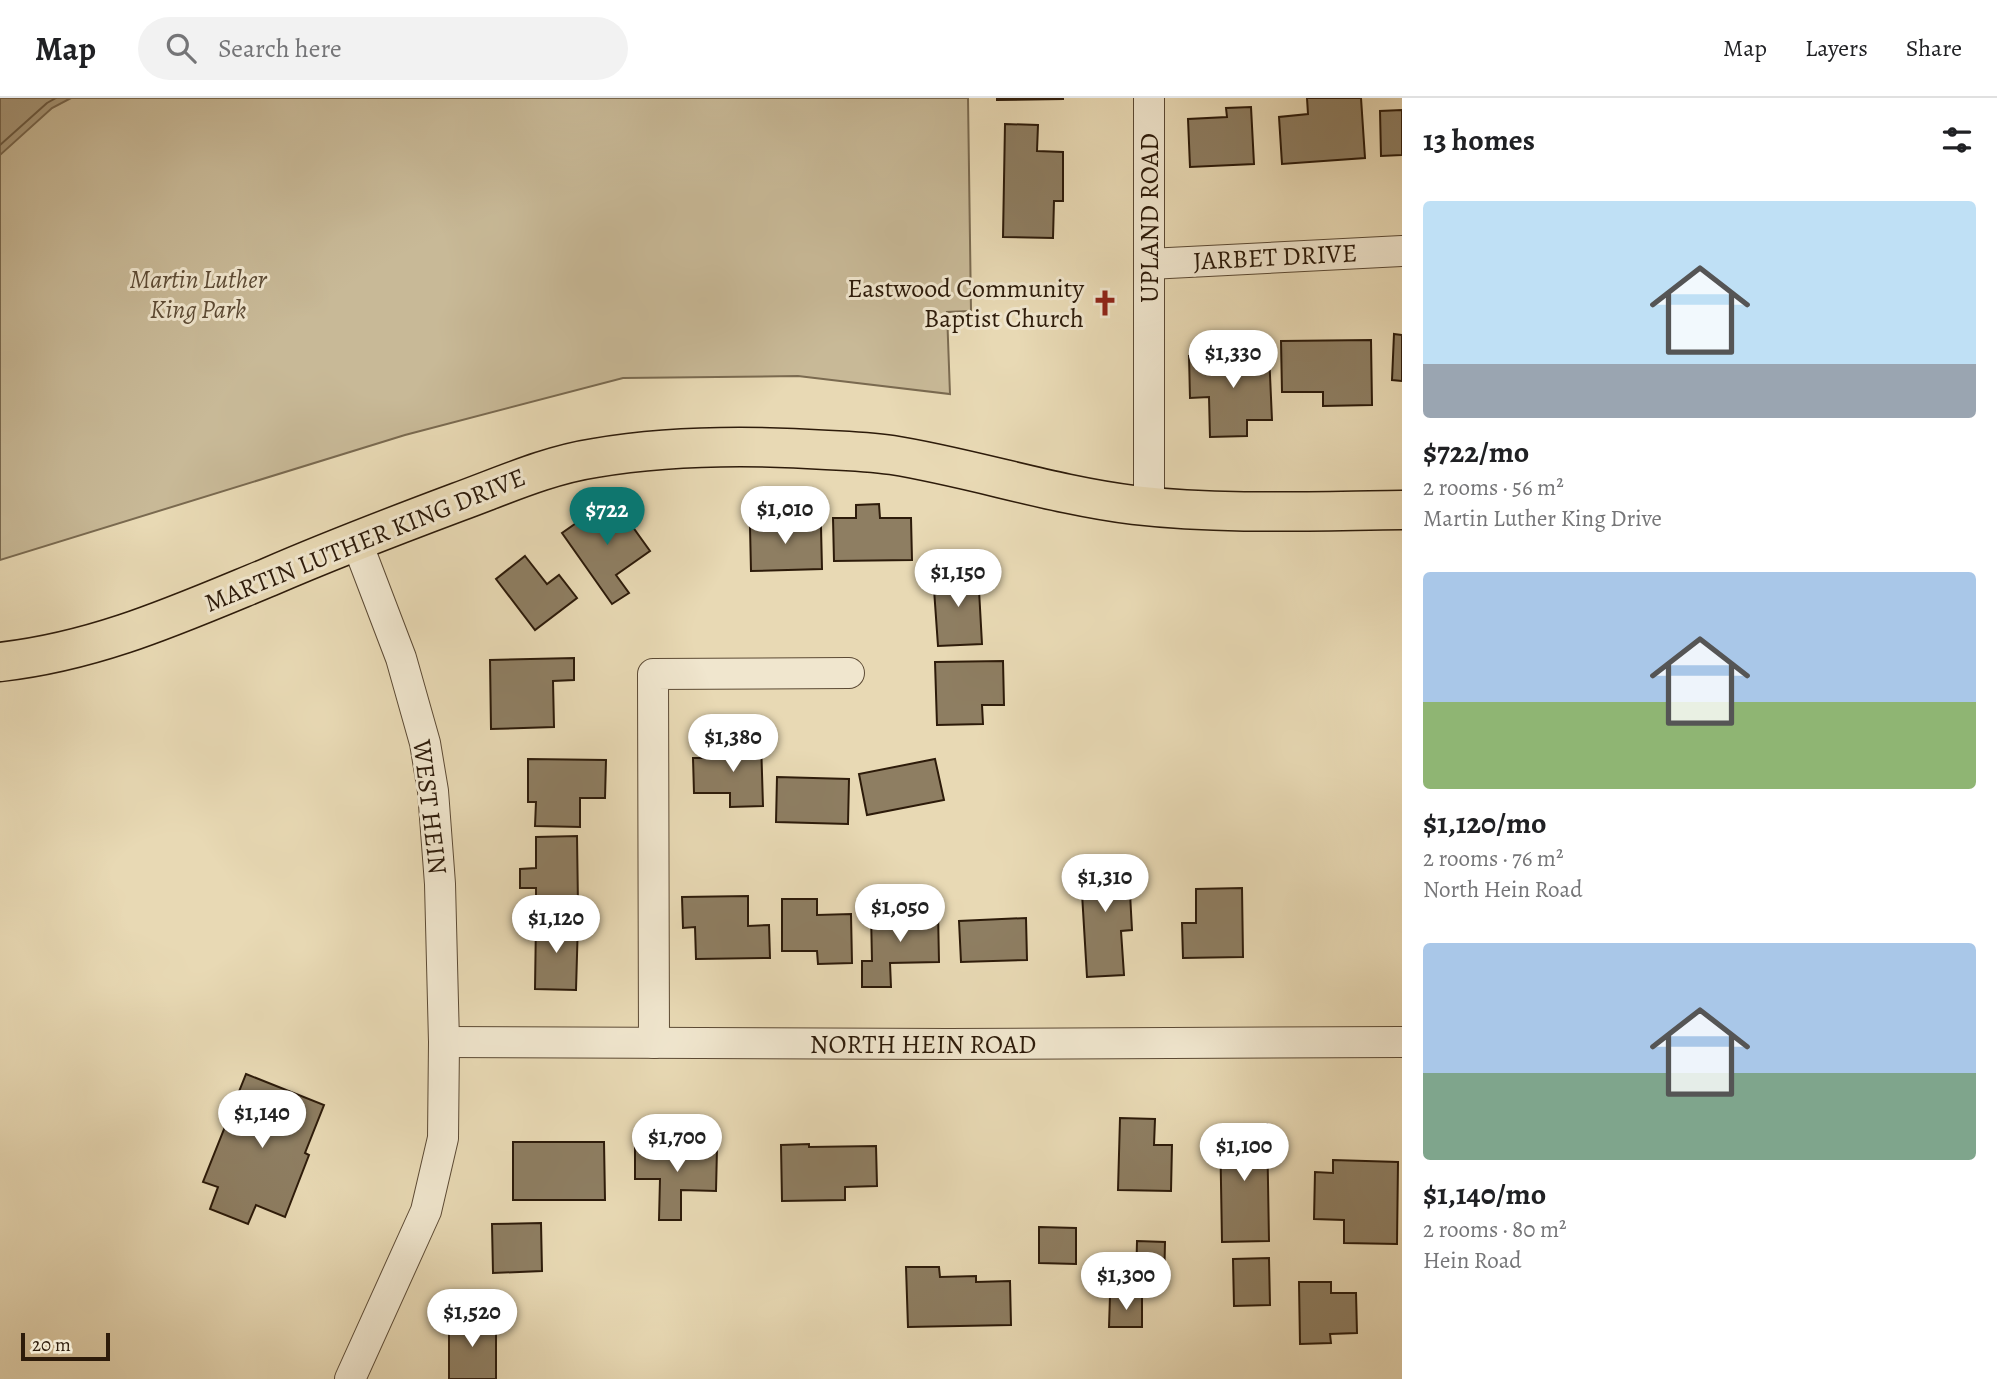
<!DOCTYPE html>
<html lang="en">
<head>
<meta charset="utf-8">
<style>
	body { margin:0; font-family:Alegreya,serif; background:#f2f2f2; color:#202124; height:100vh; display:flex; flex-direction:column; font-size:26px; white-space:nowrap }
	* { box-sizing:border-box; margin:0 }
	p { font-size:23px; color:#757577 }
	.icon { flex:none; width:38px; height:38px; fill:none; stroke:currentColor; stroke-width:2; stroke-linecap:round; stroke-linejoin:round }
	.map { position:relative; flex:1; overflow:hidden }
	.details { display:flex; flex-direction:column; background:#fff; width:595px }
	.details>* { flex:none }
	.scale { position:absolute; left:21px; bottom:18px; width:89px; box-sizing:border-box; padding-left:7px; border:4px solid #2d1b0a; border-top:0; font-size:19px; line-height:24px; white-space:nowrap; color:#2d1b0a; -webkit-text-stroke:5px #f0e6ce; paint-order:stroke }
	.price { position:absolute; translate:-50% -60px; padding:0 16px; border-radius:24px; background:#fff; color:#222; font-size:23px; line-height:46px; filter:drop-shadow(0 2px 4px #0008) }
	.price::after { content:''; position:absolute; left:50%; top:42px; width:21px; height:16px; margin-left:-10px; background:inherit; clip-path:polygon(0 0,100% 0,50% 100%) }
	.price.selected { background:#0f766e; color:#fff }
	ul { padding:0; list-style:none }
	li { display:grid; align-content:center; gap:14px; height:371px; padding:0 21px }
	li span { display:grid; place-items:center; height:217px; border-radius:7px; color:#555 }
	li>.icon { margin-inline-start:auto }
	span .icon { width:126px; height:126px; fill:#fffc; stroke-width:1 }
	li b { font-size:30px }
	h2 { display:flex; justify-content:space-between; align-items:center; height:84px; padding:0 21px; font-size:30px }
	header { display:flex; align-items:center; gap:42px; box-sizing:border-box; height:98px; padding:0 35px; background:#fff; border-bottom:2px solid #e0e0e0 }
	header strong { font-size:33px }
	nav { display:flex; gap:38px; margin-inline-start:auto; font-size:24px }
	.search { width:490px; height:63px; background:#f2f2f2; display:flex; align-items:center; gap:18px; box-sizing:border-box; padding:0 24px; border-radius:38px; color:#757577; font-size:26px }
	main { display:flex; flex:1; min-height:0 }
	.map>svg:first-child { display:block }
</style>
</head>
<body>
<header>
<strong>Map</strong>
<div class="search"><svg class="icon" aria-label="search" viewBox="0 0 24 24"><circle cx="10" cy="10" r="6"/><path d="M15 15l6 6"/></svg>Search here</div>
<nav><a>Map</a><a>Layers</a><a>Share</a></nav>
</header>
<main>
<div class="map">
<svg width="1402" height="1281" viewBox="0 0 1402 1281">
	<rect width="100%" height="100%" fill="#e8d9b4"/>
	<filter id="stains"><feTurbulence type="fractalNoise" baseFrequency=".00286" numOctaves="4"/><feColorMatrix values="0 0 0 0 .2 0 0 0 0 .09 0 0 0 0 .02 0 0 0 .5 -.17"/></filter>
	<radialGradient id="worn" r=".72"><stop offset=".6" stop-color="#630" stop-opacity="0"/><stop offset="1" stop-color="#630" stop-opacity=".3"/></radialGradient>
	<polygon fill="#c8b997" stroke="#7a6a50" stroke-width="2" points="0,0 968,0 971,213 947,214 950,296 798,278 623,280 405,337 0,462"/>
	<polygon fill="#a8987a" stroke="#77664d" stroke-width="2" points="0,0 71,0 52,10 0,57"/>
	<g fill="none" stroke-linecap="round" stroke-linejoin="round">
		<polyline stroke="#6a5a42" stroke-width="2" points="0,47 47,5 56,0"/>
	</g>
	<g fill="#8e7e62" stroke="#2d1b0a" stroke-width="2">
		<polygon points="997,0 1063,0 1063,1 997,2"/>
		<polygon points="1307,0 1361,0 1365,60 1282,66 1279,19 1308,16"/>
		<polygon points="1251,9 1254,66 1190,69 1188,21 1227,19 1226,10"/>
		<polygon points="1402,12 1402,57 1381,58 1380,13"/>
		<polygon points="1005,26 1038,27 1037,53 1063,54 1063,103 1054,103 1053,140 1003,139"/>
		<polygon points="1394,236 1402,237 1402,283 1392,282"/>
		<polygon points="1371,242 1372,307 1323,308 1323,294 1282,294 1281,243"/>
		<polygon points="1269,255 1272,322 1247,322 1247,338 1210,339 1209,299 1190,300 1189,258"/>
		<polygon points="612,400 650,453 616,477 629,495 612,506 562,435"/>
		<polygon points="879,406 880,420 911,420 912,462 834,463 833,420 856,420 856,407"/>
		<polygon points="790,416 790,430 821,429 822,471 751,473 750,429 767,429 767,417"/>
		<polygon points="525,458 547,486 559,477 577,500 535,532 496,481"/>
		<polygon points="978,474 982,546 938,548 933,477"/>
		<polygon points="574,560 574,582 553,583 554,629 491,631 490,562"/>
		<polygon points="1003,563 1004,607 982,607 983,626 937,627 935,564"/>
		<polygon points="761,643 763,708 730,709 730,695 694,695 693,660 728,660 727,644"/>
		<polygon points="528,661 606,662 605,700 580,700 580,729 535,728 536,704 528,704"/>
		<polygon points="935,661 944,702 867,717 859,676"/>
		<polygon points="777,679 849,681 848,726 776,724"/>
		<polygon points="577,738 578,808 536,808 536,790 520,790 520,771 536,770 536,739"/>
		<polygon points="1128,759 1132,832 1121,833 1124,877 1087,879 1080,762"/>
		<polygon points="1242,790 1243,859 1183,860 1182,825 1196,825 1196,791"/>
		<polygon points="748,798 748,828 769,827 770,860 696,861 695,829 683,830 682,799"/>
		<polygon points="782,801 817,801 817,817 851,816 852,865 818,866 817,853 782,853"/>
		<polygon points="938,813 939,864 890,865 891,889 862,889 862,863 872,863 871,815"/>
		<polygon points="1026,820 1027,862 961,864 959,823"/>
		<polygon points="536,823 578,823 576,892 535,891"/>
		<polygon points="246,976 324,1007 305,1055 309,1057 285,1119 256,1107 248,1126 210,1111 218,1089 203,1084"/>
		<polygon points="1120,1020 1155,1021 1154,1047 1172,1047 1171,1093 1118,1092"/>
		<polygon points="1267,1026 1269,1143 1222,1144 1220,1027"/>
		<polygon points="513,1044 604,1044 605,1102 513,1102"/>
		<polygon points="809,1046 809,1049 876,1048 877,1088 845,1089 845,1102 782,1103 781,1047"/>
		<polygon points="635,1049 717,1050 716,1093 681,1092 681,1122 659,1122 660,1081 635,1081"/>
		<polygon points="1333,1062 1398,1064 1397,1146 1344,1145 1344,1122 1314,1121 1315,1074 1333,1075"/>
		<polygon points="541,1125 542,1173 493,1175 492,1126"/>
		<polygon points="1039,1129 1076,1130 1076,1166 1039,1165"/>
		<polygon points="1137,1143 1165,1144 1164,1189 1136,1188"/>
		<polygon points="1269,1160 1270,1207 1234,1208 1233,1161"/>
		<polygon points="906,1169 939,1169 940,1179 976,1178 976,1184 1010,1183 1011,1227 908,1229"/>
		<polygon points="1299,1184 1331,1184 1331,1195 1356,1195 1357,1235 1330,1236 1331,1245 1300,1246"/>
		<polygon points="1110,1198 1142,1199 1142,1229 1109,1229"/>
		<polygon points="449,1221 496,1222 496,1281 449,1281"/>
	</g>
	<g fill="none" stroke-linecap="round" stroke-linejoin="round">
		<g stroke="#5c4a34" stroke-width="32">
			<g id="minor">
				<polyline points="1149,0 1149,408"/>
				<polyline points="1149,166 1402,153"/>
				<polyline points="444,944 948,946 1402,944"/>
				<polyline points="654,945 653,576 849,575"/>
				<polyline points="350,1281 426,1113 443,1040 444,944 440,786 433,693 425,645 401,560 356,442"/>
			</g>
		</g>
		<g stroke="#2d1b0a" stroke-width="41">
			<path id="major" d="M0,564C98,553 179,516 269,479C331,452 394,428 458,404C502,388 548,367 595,360C672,347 750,347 827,352C849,353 871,354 892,357C973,370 1052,397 1134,407C1222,417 1313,413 1402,412"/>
		</g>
		<use href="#minor" stroke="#f0e6ce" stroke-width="30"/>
		<use href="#major" stroke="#e8d9b4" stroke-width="38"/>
	</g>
	<defs>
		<g id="church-bare" transform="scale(2.1)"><path d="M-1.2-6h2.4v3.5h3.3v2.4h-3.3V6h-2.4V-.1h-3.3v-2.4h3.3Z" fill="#8f2418" stroke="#f0e6ce" stroke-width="2.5" paint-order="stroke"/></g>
	</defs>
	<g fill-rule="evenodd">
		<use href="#church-bare" x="1105" y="205"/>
	</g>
	<g text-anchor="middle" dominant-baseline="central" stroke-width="6" stroke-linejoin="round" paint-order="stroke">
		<g font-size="26" fill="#2d1b0a" stroke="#f0e6ce">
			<text transform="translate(1149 120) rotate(-90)">UPLAND ROAD</text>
			<text transform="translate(1275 159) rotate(-3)">JARBET DRIVE</text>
			<text transform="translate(365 442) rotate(-22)">MARTIN LUTHER KING DRIVE</text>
			<text transform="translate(430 709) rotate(83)">WEST HEIN</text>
			<text x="923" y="946">NORTH HEIN ROAD</text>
		</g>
		<g font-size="26" font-style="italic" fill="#5c4a34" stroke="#f0e6ce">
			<text x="198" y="181">Martin Luther<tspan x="198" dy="30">King Park</tspan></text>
		</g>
		<g font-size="26" fill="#2d1b0a" stroke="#f0e6ce" text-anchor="end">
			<text x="1084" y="190">Eastwood Community<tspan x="1084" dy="30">Baptist Church</tspan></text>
		</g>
	</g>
	<rect width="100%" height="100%" filter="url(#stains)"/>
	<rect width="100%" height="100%" fill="url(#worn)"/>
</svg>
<div class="scale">20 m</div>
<b class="price" style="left:1233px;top:292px">$1,330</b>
<b class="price" style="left:785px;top:448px">$1,010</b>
<b class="price selected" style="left:607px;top:449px">$722</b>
<b class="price" style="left:958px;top:511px">$1,150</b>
<b class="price" style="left:733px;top:676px">$1,380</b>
<b class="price" style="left:1105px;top:816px">$1,310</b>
<b class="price" style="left:900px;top:846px">$1,050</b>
<b class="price" style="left:556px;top:857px">$1,120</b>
<b class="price" style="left:262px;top:1052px">$1,140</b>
<b class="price" style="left:677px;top:1076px">$1,700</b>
<b class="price" style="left:1244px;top:1085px">$1,100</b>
<b class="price" style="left:1126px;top:1214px">$1,300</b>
<b class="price" style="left:472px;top:1251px">$1,520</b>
</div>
<section class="details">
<h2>13 homes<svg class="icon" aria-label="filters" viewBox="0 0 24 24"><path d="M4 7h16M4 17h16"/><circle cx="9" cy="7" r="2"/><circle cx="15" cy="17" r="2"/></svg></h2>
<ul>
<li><span style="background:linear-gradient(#bfe0f5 75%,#9aa5b1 0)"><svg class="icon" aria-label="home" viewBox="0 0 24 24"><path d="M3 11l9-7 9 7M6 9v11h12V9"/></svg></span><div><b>$722/mo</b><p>2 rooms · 56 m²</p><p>Martin Luther King Drive</p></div></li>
<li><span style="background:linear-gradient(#a9c7e8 60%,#8fb573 0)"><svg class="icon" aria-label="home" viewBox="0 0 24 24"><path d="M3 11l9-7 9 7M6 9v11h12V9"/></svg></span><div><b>$1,120/mo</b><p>2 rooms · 76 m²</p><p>North Hein Road</p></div></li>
<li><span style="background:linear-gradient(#a9c7e8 60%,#7fa58c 0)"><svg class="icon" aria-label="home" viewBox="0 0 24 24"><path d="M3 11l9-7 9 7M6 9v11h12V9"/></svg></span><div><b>$1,140/mo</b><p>2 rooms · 80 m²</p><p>Hein Road</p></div></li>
</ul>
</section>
</main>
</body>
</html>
